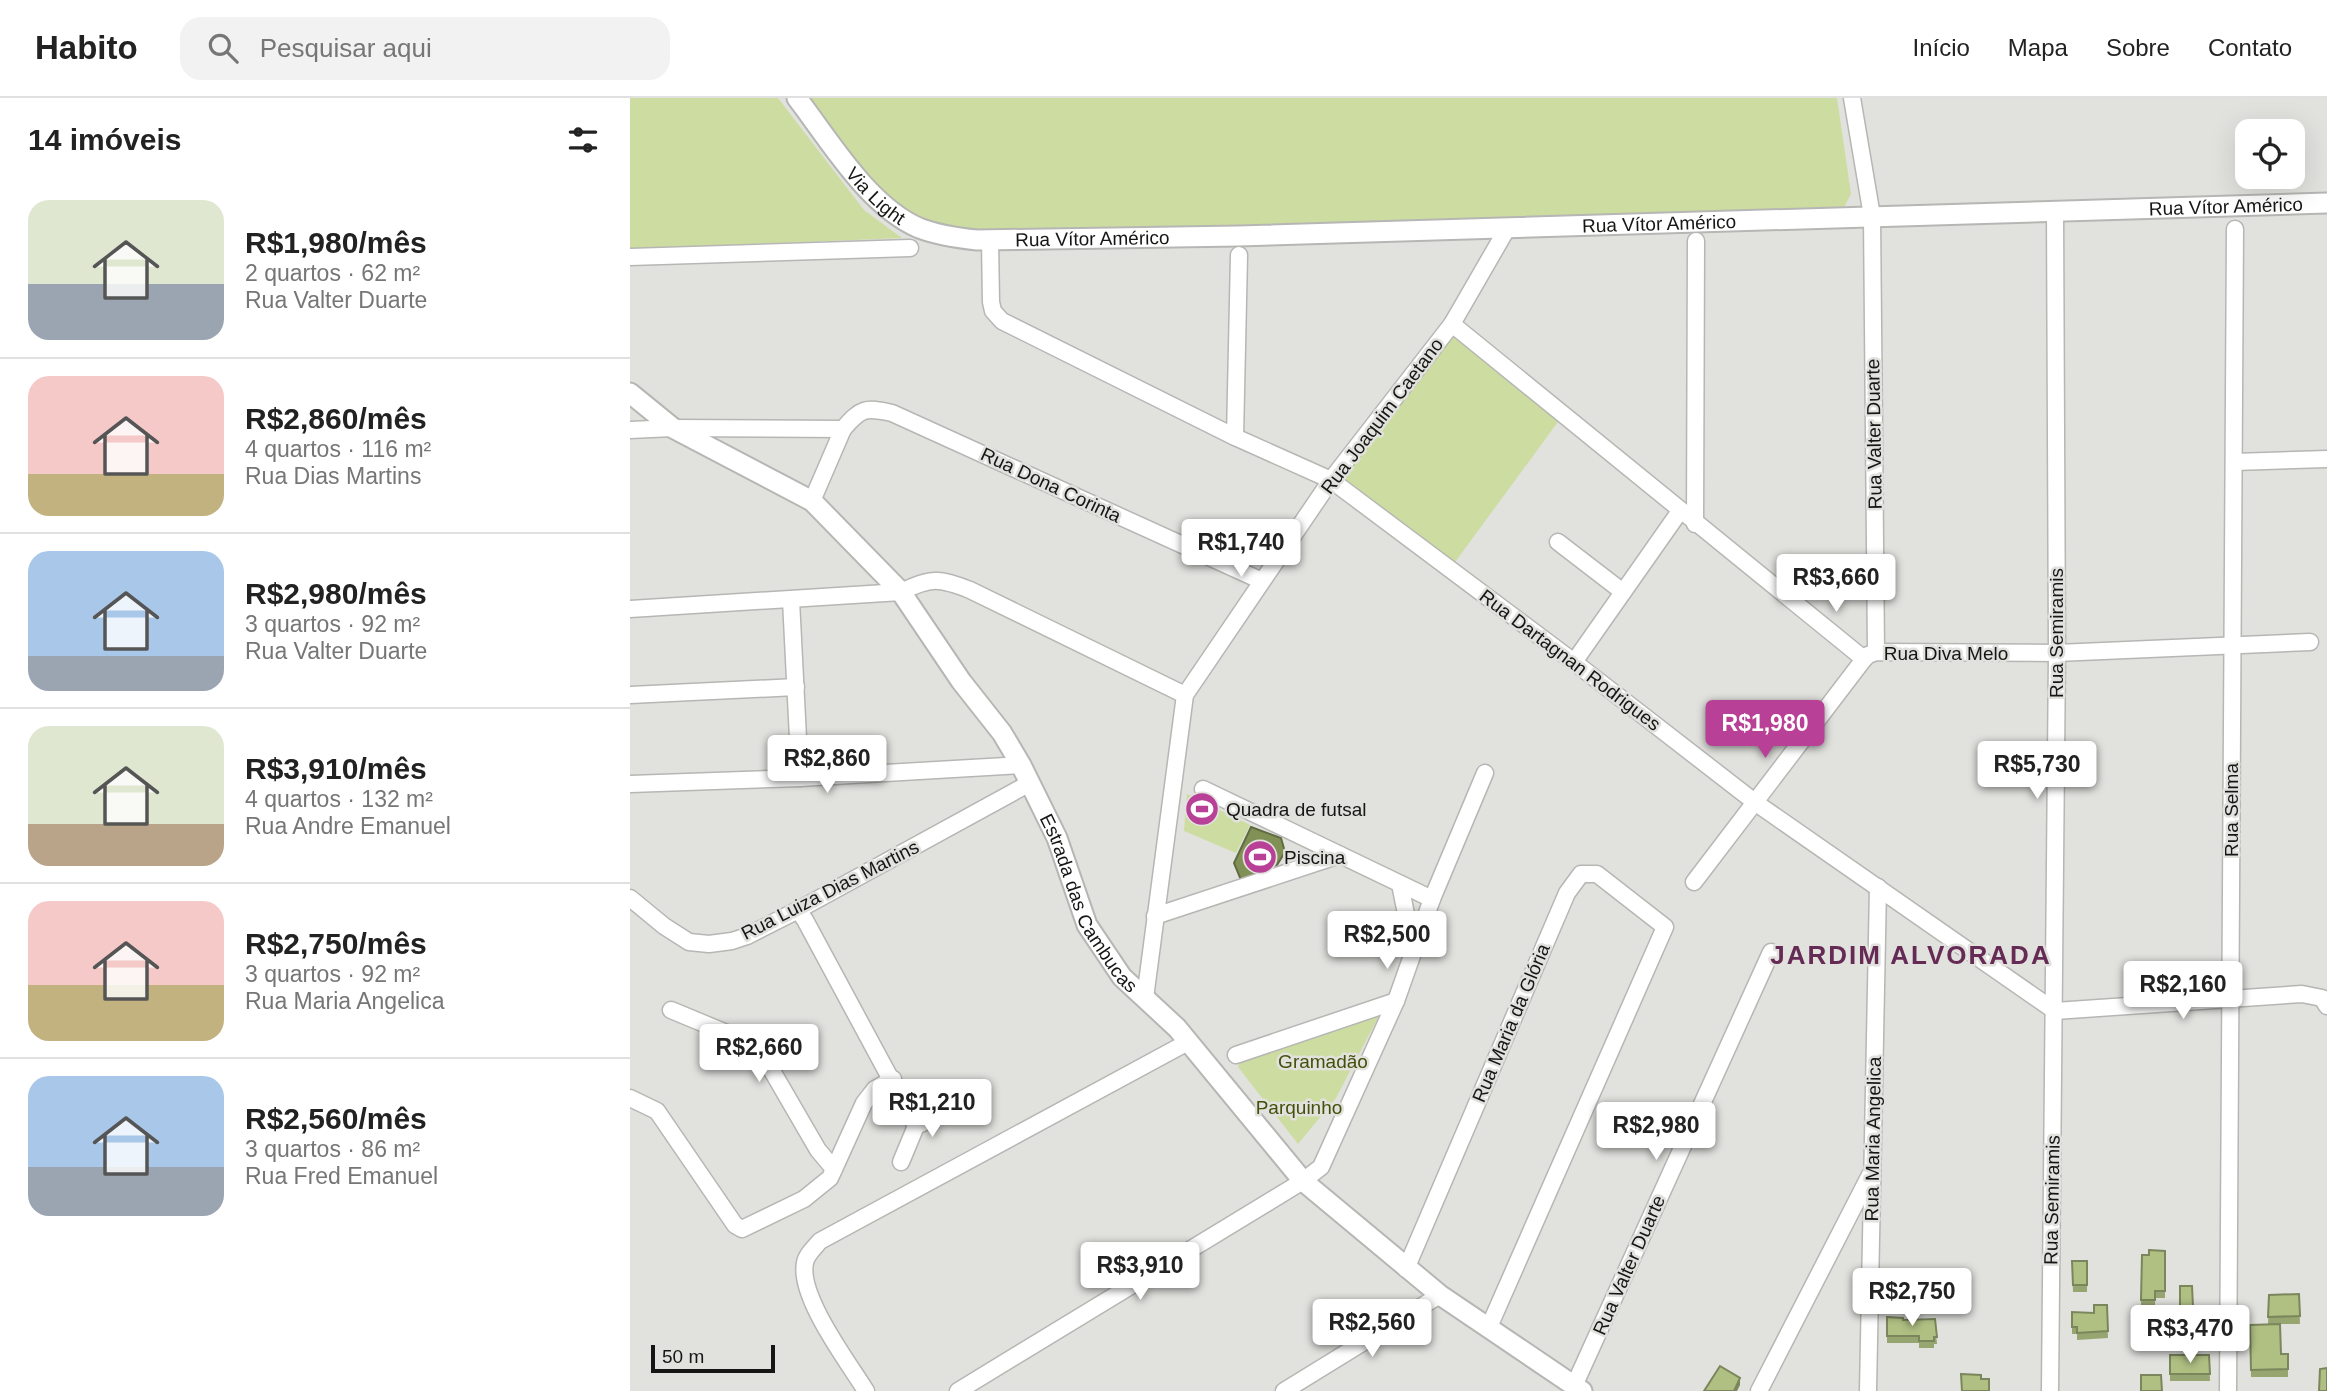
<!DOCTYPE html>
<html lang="pt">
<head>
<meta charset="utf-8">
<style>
	body { margin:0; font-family:Arial,sans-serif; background:#f2f2f2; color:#222; height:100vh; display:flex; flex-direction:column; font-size:26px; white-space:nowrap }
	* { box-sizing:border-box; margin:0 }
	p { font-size:23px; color:#767676 }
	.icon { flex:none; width:38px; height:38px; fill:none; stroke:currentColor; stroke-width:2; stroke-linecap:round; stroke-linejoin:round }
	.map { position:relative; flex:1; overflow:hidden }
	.details { display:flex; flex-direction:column; background:#fff; width:630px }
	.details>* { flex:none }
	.tools { position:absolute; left:1605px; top:21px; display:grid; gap:14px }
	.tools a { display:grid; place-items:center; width:70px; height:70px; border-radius:14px; background:#fff; box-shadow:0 7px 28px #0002; font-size:35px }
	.scale { position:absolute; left:21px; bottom:18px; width:124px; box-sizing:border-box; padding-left:7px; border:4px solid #161615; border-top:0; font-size:19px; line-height:24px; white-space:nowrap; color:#161615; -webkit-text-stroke:5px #e1e2de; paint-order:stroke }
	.price { position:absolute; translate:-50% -60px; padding:0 16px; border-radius:7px; background:#fff; color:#222; font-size:23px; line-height:46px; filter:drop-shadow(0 2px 4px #0008) }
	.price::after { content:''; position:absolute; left:50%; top:42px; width:21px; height:16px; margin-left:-10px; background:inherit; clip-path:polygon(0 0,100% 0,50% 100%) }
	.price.selected { background:#b84096; color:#fff }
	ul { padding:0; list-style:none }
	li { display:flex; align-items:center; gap:21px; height:175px; padding:0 28px }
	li+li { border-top:2px solid #e0e0e0 }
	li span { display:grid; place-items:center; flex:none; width:196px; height:140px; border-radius:21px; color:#555 }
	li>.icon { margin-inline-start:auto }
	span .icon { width:84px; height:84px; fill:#fffc; stroke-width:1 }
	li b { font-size:30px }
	h2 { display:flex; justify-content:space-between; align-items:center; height:84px; padding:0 28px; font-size:30px }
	header { display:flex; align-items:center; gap:42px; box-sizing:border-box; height:98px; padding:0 35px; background:#fff; border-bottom:2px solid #e0e0e0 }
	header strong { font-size:33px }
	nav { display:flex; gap:38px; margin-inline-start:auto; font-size:24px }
	.search { width:490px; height:63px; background:#f2f2f2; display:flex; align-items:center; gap:18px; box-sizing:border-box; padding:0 24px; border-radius:21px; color:#767676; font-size:26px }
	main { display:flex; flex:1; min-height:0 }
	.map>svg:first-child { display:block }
</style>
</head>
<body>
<header>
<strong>Habito</strong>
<div class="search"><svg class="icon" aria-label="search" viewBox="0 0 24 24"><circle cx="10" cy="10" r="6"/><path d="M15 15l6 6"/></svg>Pesquisar aqui</div>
<nav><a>Início</a><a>Mapa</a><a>Sobre</a><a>Contato</a></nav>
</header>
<main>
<section class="details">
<h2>14 imóveis<svg class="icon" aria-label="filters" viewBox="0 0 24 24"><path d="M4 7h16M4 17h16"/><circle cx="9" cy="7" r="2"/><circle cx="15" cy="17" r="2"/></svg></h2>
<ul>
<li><span style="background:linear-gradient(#dfe7d0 60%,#9aa5b1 0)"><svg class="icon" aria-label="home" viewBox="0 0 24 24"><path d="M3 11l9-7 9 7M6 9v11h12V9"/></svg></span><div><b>R$1,980/mês</b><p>2 quartos · 62 m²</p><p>Rua Valter Duarte</p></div></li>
<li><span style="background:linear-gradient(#f6c9c9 70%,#c2b280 0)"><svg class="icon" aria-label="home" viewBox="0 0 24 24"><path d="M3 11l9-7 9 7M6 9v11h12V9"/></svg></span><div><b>R$2,860/mês</b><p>4 quartos · 116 m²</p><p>Rua Dias Martins</p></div></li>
<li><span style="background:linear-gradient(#a9c7e8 75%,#9aa5b1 0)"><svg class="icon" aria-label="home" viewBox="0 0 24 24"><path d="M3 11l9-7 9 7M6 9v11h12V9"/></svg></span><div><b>R$2,980/mês</b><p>3 quartos · 92 m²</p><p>Rua Valter Duarte</p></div></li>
<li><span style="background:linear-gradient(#dfe7d0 70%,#b9a48a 0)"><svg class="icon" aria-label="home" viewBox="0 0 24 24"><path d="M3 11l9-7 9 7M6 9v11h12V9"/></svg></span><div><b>R$3,910/mês</b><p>4 quartos · 132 m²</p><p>Rua Andre Emanuel</p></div></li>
<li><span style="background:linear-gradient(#f6c9c9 60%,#c2b280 0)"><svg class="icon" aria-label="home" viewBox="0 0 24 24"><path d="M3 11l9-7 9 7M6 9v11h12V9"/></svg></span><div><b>R$2,750/mês</b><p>3 quartos · 92 m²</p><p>Rua Maria Angelica</p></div></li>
<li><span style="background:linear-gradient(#a9c7e8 65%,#9aa5b1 0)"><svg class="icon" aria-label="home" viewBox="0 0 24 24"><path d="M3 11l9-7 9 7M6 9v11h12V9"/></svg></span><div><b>R$2,560/mês</b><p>3 quartos · 86 m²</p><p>Rua Fred Emanuel</p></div></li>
</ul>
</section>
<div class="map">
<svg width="1697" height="1293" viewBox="0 0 1697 1293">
	<rect width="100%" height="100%" fill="#e1e2de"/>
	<g fill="#cddca1">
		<polygon points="0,0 148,0 234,112 272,140 0,151"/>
		<path d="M175,0H1207L1221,96L1211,115L813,128C758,122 713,119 659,133L323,137L251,103Z"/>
		<polygon points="822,226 933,317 820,471 701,382"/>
		<polygon points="557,696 620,727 606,755 554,733"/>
		<polygon points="750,916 706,1000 668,1046 608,969 612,958"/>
	</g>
	<polygon fill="#819055" stroke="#616b42" stroke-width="2" points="621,729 651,740 655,754 647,767 611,782 604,765"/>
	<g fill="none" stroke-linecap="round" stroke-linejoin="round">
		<g stroke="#b6b7b4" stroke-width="19">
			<g id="minor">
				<polyline points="1222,0 1242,118 1246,554"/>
				<polyline points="360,142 361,204 363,213 372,223 605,339 701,382 944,564 1126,705 1425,913 1672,896 1692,900 1697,908"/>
				<polyline points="0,159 280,150"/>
				<polyline points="822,226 1234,561 1238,557 1246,554 1427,555 1680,544"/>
				<path d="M0,332L43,330L213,331C231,310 235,309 262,315L632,483"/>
				<polyline points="605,339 609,157"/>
				<polyline points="1604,364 1697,361"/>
				<polyline points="182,403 213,331"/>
				<polyline points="1065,426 1066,143"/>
				<polyline points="928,444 993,494"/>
				<polyline points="161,502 170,680"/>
				<path d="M0,511L271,494C301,479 309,480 340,492L555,597"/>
				<polyline points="944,564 1050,413"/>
				<polyline points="0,597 166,589"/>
				<polyline points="0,686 170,680 391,667"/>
				<polyline points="573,691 802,801"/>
				<polyline points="1064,784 1234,561"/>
				<polyline points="770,786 783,851"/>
				<polyline points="0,800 34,828 59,844 79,846 102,843 117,838 168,812 400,685"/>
				<polyline points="168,812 175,822 286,1028"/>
				<polyline points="525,818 710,757"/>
				<polyline points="515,900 555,597 701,382 822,226 878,129"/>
				<polyline points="41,912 123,946 130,952 188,1052 204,1071"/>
				<polyline points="606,957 766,903"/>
				<polyline points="0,1000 27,1013 105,1127 112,1131 174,1101 200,1080 234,1005 245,991 263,981"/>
				<polyline points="271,1064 286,1028 325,1010"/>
				<polyline points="776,1171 937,795 951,776 967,776 1035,829 859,1229"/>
				<polyline points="944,1288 1141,854"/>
				<path d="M236,1293C218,1264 168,1198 175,1165C176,1157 185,1149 190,1143L558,944"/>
				<polyline points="328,1293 673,1083 691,1069 766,903 802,801 855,675"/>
				<polyline points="654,1293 810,1197"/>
				<polyline points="1129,1293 1240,1077"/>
				<polyline points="1238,1293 1248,789"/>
				<polyline points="1420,1293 1427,555 1425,113"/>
				<polyline points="1598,1293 1605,131"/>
			</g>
		</g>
		<g stroke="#b6b7b4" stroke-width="23">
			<g id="tertiary">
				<path id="s1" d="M167,0C200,43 238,108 289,130C307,137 328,140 347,142L609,138L1697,105"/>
				<path id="s2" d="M0,295L43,330L182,403L271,494L331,583L372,635L391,667L427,740L457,827L492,879L547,930L673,1083L810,1197L952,1293"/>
			</g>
		</g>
		<use href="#minor" stroke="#fff" stroke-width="16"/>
		<use href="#tertiary" stroke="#fff" stroke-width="19"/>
	</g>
	<g fill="#97a571">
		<polygon points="1535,1153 1535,1200 1525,1200 1525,1209 1511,1209 1512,1157 1519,1157"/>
		<polygon points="1442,1163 1457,1163 1457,1194 1443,1194"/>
		<polygon points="1550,1188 1562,1188 1563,1211 1550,1211"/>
		<polygon points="1669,1196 1670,1226 1638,1226 1639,1197"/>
		<polygon points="1477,1207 1478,1240 1447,1242 1447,1236 1442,1236 1442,1214 1464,1215"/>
		<polygon points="1257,1219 1273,1222 1305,1221 1307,1246 1304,1246 1304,1250 1289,1250 1289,1245 1257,1245"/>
		<polygon points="1620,1227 1651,1256 1658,1256 1658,1279 1621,1279"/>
		<polygon points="1540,1257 1579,1257 1580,1283 1540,1283"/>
	</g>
	<polygon fill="#7b865c" points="1110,1280 1110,1287 1107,1293 1104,1293"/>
	<g fill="#b0c083" stroke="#7b865c" stroke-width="2">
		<polygon points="1519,1152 1535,1153 1535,1193 1525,1193 1525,1202 1511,1202 1512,1157 1519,1157"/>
		<polygon points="1442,1163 1457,1163 1457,1187 1443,1187"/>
		<polygon points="1550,1188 1562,1188 1563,1208 1550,1208"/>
		<polygon points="1669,1196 1670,1218 1638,1219 1639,1197"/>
		<polygon points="1464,1207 1477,1207 1478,1233 1447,1235 1447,1229 1442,1229 1442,1214 1464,1215"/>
		<polygon points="1257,1219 1273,1220 1273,1222 1305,1221 1307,1239 1304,1239 1304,1243 1289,1243 1289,1238 1257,1238"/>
		<polygon points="1650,1226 1651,1256 1658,1256 1658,1271 1621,1272 1620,1227"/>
		<polygon points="1540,1257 1579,1257 1580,1276 1540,1276"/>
		<polygon points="1090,1268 1110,1280 1104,1293 1074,1293"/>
		<polygon points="1697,1270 1697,1293 1689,1293 1690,1271"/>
		<polygon points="1331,1276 1351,1277 1351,1281 1359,1281 1359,1293 1332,1293"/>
		<polygon points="1511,1277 1531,1277 1532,1293 1511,1293"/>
	</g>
	<defs>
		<g id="stadium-disc" transform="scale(1.75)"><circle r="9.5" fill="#b84096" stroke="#e1e2de"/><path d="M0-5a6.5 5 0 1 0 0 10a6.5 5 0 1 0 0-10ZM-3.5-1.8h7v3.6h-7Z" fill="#fff"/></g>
	</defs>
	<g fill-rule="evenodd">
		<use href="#stadium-disc" x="572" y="711"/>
		<use href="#stadium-disc" x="630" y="759"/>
	</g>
	<g text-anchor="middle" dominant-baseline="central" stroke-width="5" stroke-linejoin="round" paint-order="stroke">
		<g font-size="19" fill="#161615" stroke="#e1e2de">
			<text stroke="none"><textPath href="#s1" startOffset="126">Via Light</textPath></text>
			<text stroke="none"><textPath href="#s1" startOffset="1489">Rua Vítor Américo</textPath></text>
			<text stroke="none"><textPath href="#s1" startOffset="922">Rua Vítor Américo</textPath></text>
			<text stroke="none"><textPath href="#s1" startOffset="355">Rua Vítor Américo</textPath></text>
			<text transform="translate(752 318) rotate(-53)">Rua Joaquim Caetano</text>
			<text transform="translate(1244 336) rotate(-91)">Rua Valter Duarte</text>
			<text transform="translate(421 387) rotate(25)">Rua Dona Corinta</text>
			<text transform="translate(1426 535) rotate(-90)">Rua Semiramis</text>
			<text x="1316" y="555">Rua Diva Melo</text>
			<text transform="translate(940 562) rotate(37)">Rua Dartagnan Rodrigues</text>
			<text transform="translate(1601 712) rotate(-90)">Rua Selma</text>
			<text transform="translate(200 792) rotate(-27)">Rua Luiza Dias Martins</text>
			<text stroke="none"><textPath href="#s2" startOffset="705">Estrada das Cambucas</textPath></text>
			<text transform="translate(881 925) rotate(-67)">Rua Maria da Glória</text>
			<text transform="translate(1243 1041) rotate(-89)">Rua Maria Angelica</text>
			<text transform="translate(1422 1102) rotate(-89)">Rua Semiramis</text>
			<text transform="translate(999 1167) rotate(-66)">Rua Valter Duarte</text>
		</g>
		<g font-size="19" fill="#161615" stroke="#e1e2de" text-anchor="start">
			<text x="596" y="711">Quadra de futsal</text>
			<text x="654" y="759">Piscina</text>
		</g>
		<g font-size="19" fill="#44500a" stroke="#e1e2de">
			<text x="693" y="963">Gramadão</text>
			<text x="669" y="1009">Parquinho</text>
		</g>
		<g font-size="26" font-weight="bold" letter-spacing="2" fill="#662b54" stroke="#e1e2de">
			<text x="1281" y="857">JARDIM ALVORADA</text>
		</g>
	</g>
</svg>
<div class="tools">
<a><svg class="icon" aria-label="locate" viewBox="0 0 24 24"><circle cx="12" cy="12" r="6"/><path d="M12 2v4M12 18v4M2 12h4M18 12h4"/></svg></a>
</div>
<div class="scale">50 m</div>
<b class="price" style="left:611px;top:481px">R$1,740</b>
<b class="price" style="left:1206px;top:516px">R$3,660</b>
<b class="price selected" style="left:1135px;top:662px">R$1,980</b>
<b class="price" style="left:197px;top:697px">R$2,860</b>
<b class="price" style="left:1407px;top:703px">R$5,730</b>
<b class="price" style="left:757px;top:873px">R$2,500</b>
<b class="price" style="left:1553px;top:923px">R$2,160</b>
<b class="price" style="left:129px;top:986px">R$2,660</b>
<b class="price" style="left:302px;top:1041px">R$1,210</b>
<b class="price" style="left:1026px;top:1064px">R$2,980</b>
<b class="price" style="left:510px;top:1204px">R$3,910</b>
<b class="price" style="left:1282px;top:1230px">R$2,750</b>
<b class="price" style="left:742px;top:1261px">R$2,560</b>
<b class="price" style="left:1560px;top:1267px">R$3,470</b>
</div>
</main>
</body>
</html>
